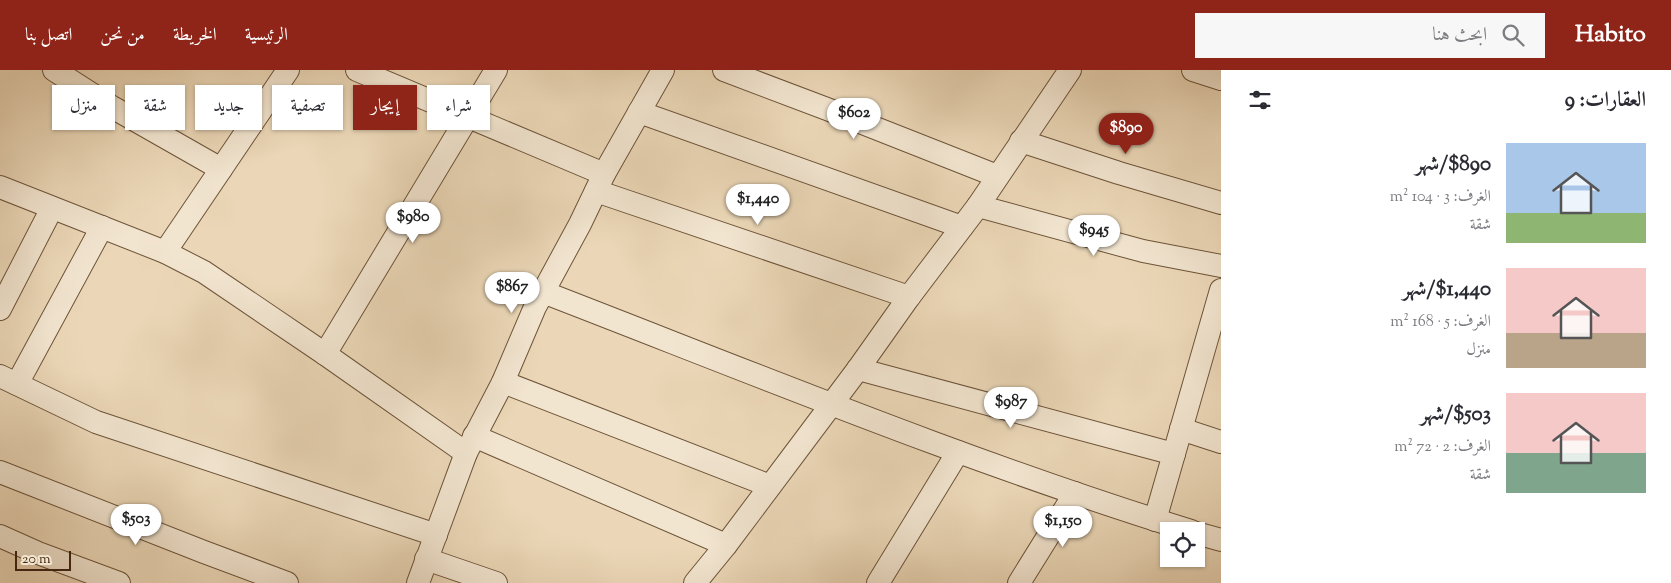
<!DOCTYPE html>
<html lang="ar">
<head>
<meta charset="utf-8">
<style>
	body { margin:0; font-family:"Sorts Mill Goudy",Amiri,serif; background:#f7f7f7; color:#2b2b33; direction:rtl; height:100vh; display:flex; flex-direction:column; font-size:19px; white-space:nowrap }
	* { box-sizing:border-box; margin:0 }
	p { font-size:16px; color:#7c7c81 }
	.icon { flex:none; width:28px; height:28px; fill:none; stroke:currentColor; stroke-width:2; stroke-linecap:round; stroke-linejoin:round }
	.map { position:relative; flex:1; overflow:hidden; direction:ltr }
	.side { display:flex; flex-direction:column; background:#fff; width:450px }
	.side>* { flex:none }
	.banner { position:absolute; left:15px; top:15px; width:475px; height:45px; direction:rtl; display:flex; gap:10px }
	.buttons { position:absolute; left:1160px; top:452px; display:grid; gap:10px }
	.buttons a { display:grid; place-items:center; width:45px; height:45px; border-radius:0px; background:#fff; box-shadow:0 1px 4px #0004; font-size:25px }
	.scale { position:absolute; left:15px; bottom:12px; width:56px; box-sizing:border-box; padding-left:5px; border:2px solid #45280f; border-top:0; font-size:14px; line-height:18px; white-space:nowrap; color:#45280f; -webkit-text-stroke:4px #f2e5d0; paint-order:stroke }
	.price { position:absolute; translate:-50% -42px; padding:0 11px; border-radius:18px; background:#fff; color:#222; font-size:16px; line-height:32px; filter:drop-shadow(0 1px 2px #0008) }
	.price::after { content:''; position:absolute; left:50%; top:30px; width:15px; height:11px; margin-left:-8px; background:inherit; clip-path:polygon(0 0,100% 0,50% 100%) }
	.price.current { background:#8f2418; color:#fff }
	ul { padding:0; list-style:none }
	li { display:flex; align-items:center; gap:15px; height:125px; padding:0 25px }
	li span { display:grid; place-items:center; flex:none; width:140px; height:100px; border-radius:0px; color:#555 }
	li>.icon { margin-inline-start:auto }
	span .icon { width:60px; height:60px; fill:#fffc; stroke-width:1 }
	li b { font-size:21px }
	h2 { display:flex; justify-content:space-between; align-items:center; height:60px; padding:0 25px; font-size:21px }
	.pill { padding:0 18px; border-radius:0px; background:#fff; box-shadow:0 1px 4px #0004; font-size:18px; line-height:45px }
	.pill.current { background:#8f2418; color:#fff }
	header { display:flex; align-items:center; gap:30px; box-sizing:border-box; height:70px; padding:0 25px; background:#8f2418; color:#fff }
	header strong { font-size:24px }
	nav { display:flex; gap:28px; margin-inline-start:auto; font-size:18px }
	.search { width:350px; height:45px; background:#f7f7f7; display:flex; align-items:center; gap:12px; box-sizing:border-box; padding:0 18px; border-radius:0px; color:#7c7c81; font-size:19px }
	main { display:flex; flex:1; min-height:0 }
	.map>svg:first-child { display:block }
</style>
</head>
<body>
<header>
<strong>Habito</strong>
<div class="search"><svg class="icon" aria-label="search" viewBox="0 0 24 24"><circle cx="10" cy="10" r="6"/><path d="M15 15l6 6"/></svg>ابحث هنا</div>
<nav><a>الرئيسية</a><a>الخريطة</a><a>من نحن</a><a>اتصل بنا</a></nav>
</header>
<main>
<section class="side">
<h2>العقارات: 9<svg class="icon" aria-label="filters" viewBox="0 0 24 24"><path d="M4 7h16M4 17h16"/><circle cx="9" cy="7" r="2"/><circle cx="15" cy="17" r="2"/></svg></h2>
<ul>
<li><span style="background:linear-gradient(#a9c7e8 70%,#8fb573 0)"><svg class="icon" aria-label="home" viewBox="0 0 24 24"><path d="M3 11l9-7 9 7M6 9v11h12V9"/></svg></span><div><b>$890/شهر</b><p>الغرف: 3 · 104 m²</p><p>شقة</p></div></li>
<li><span style="background:linear-gradient(#f6c9c9 65%,#b9a48a 0)"><svg class="icon" aria-label="home" viewBox="0 0 24 24"><path d="M3 11l9-7 9 7M6 9v11h12V9"/></svg></span><div><b>$1,440/شهر</b><p>الغرف: 5 · 168 m²</p><p>منزل</p></div></li>
<li><span style="background:linear-gradient(#f6c9c9 60%,#7fa58c 0)"><svg class="icon" aria-label="home" viewBox="0 0 24 24"><path d="M3 11l9-7 9 7M6 9v11h12V9"/></svg></span><div><b>$503/شهر</b><p>الغرف: 2 · 72 m²</p><p>شقة</p></div></li>
</ul>
</section>
<div class="map">
<svg width="1221" height="513" viewBox="0 0 1221 513">
	<rect width="100%" height="100%" fill="#ebd7b7"/>
	<filter id="stains"><feTurbulence type="fractalNoise" baseFrequency=".004" numOctaves="4"/><feColorMatrix values="0 0 0 0 .2 0 0 0 0 .09 0 0 0 0 .02 0 0 0 .5 -.17"/></filter>
	<radialGradient id="worn" r=".72"><stop offset=".6" stop-color="#630" stop-opacity="0"/><stop offset="1" stop-color="#630" stop-opacity=".3"/></radialGradient>
	<g fill="none" stroke-linecap="round" stroke-linejoin="round">
		<g stroke="#6e5439" stroke-width="24">
			<g id="minor">
				<polyline points="54,0 112,37 221,99"/>
				<polyline points="357,0 604,104"/>
				<polyline points="724,0 827,39 997,106"/>
				<polyline points="1193,0 1221,9"/>
				<polyline points="639,42 962,157"/>
				<polyline points="1021,71 1119,103 1221,133"/>
				<polyline points="0,117 165,182 204,202 325,284 466,383"/>
				<polyline points="596,121 909,227"/>
				<polyline points="978,136 1143,181 1221,196"/>
				<polyline points="165,182 288,0"/>
				<path d="M543,222C758,305 971,393 1191,461"/>
				<polyline points="0,239 52,138"/>
				<polyline points="325,284 496,0"/>
				<polyline points="858,299 1174,384"/>
				<polyline points="0,306 96,352 436,465"/>
				<polyline points="503,312 770,416"/>
				<polyline points="17,314 102,157"/>
				<polyline points="1181,359 1221,372"/>
				<polyline points="474,366 726,475"/>
				<polyline points="0,402 204,482 287,513"/>
				<polyline points="1155,450 1221,220"/>
				<polyline points="1196,463 1221,470"/>
				<polyline points="0,466 38,483 119,513"/>
				<polyline points="426,489 496,513"/>
				<polyline points="418,513 466,383 503,312 535,237 580,154 604,104 663,0"/>
				<polyline points="695,513 726,475 858,299 909,227 978,136 1070,0"/>
				<polyline points="878,513 958,382"/>
				<polyline points="1019,513 1075,423"/>
			</g>
		</g>
		<use href="#minor" stroke="#f2e5d0" stroke-width="22"/>
	</g>
	<rect width="100%" height="100%" filter="url(#stains)"/>
	<rect width="100%" height="100%" fill="url(#worn)"/>
</svg>
<div class="buttons">
<a><svg class="icon" aria-label="locate" viewBox="0 0 24 24"><circle cx="12" cy="12" r="6"/><path d="M12 2v4M12 18v4M2 12h4M18 12h4"/></svg></a>
</div>
<div class="scale">20 m</div>
<b class="price" style="left:854px;top:70px">$602</b>
<b class="price current" style="left:1126px;top:85px">$890</b>
<b class="price" style="left:758px;top:156px">$1,440</b>
<b class="price" style="left:413px;top:174px">$980</b>
<b class="price" style="left:1094px;top:187px">$945</b>
<b class="price" style="left:512px;top:244px">$867</b>
<b class="price" style="left:1011px;top:359px">$987</b>
<b class="price" style="left:136px;top:476px">$503</b>
<b class="price" style="left:1063px;top:478px">$1,150</b>
<div class="banner">
<a class="pill">شراء</a>
<a class="pill current">إيجار</a>
<a class="pill">تصفية</a>
<a class="pill">جديد</a>
<a class="pill">شقة</a>
<a class="pill">منزل</a>
</div>
</div>
</main>
</body>
</html>
